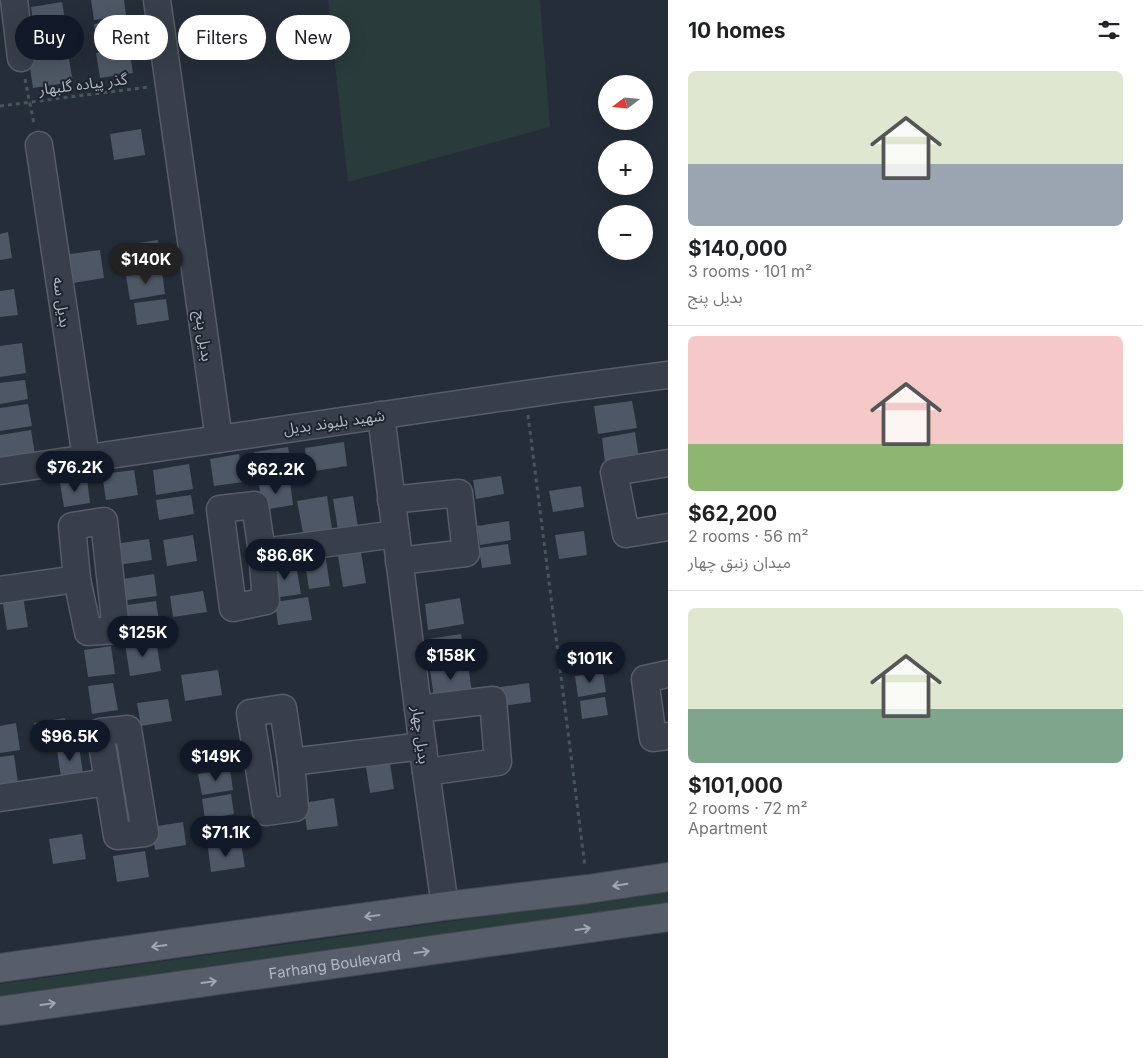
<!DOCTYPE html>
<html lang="en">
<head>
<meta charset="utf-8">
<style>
	body { margin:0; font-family:Inter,"Noto Sans Arabic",sans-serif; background:#f2f2f2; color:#202124; height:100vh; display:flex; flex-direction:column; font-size:19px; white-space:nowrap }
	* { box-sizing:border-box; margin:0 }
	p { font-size:16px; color:#757577 }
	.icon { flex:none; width:28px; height:28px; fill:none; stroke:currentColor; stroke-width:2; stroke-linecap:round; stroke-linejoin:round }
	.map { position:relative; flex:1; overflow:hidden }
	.sheet { display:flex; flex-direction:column; background:#fff; width:475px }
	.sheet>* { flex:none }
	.guide { position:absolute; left:15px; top:15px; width:475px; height:45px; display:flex; gap:10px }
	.needle { width:32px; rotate:254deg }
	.fabs { position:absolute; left:598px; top:75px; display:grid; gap:10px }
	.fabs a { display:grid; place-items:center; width:55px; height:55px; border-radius:50%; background:#fff; box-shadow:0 5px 20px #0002; font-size:25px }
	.price { position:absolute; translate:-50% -42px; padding:0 11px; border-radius:18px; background:#111827; color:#fff; font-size:16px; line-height:32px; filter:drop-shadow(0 1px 2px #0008) }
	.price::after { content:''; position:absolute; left:50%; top:30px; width:15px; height:11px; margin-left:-8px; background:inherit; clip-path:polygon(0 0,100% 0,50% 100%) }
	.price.current { background:#222; color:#fff }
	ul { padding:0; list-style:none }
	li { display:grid; align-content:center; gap:10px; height:265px; padding:0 20px }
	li+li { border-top:1px solid #e0e0e0 }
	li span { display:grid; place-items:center; height:155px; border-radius:8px; color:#555 }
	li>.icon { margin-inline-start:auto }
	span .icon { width:90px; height:90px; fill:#fffc; stroke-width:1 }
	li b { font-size:21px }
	h2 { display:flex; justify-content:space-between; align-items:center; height:60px; padding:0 20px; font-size:21px }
	.pill { padding:0 18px; border-radius:22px; background:#fff; box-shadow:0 5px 20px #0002; font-size:18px; line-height:45px }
	.pill.current { background:#111827; color:#fff }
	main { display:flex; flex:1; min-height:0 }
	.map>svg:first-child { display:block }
</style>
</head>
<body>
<main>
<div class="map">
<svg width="668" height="1058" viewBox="0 0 668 1058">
	<rect width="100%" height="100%" fill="#252d39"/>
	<g fill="#2a3b3c">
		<polygon points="328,0 540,0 550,127 348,182"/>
		<polygon points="668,891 668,905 0,997 0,984"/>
	</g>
	<g fill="#4e5765">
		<polygon points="91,0 124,0 126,15 94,20"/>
		<polygon points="62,2 66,26 34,31 31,7"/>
		<polygon points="125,20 129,43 97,48 94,24"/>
		<polygon points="129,48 133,73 100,78 96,53"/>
		<polygon points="68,54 73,82 33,88 29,61"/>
		<polygon points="141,129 145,155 114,160 110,134"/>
		<polygon points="8,232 12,258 0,260 0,234"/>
		<polygon points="158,240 162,266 128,271 124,245"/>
		<polygon points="100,250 104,278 67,284 63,255"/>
		<polygon points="162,271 165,294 130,300 126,276"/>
		<polygon points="14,289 18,315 0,317 0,291"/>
		<polygon points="166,299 169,320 137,325 134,303"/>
		<polygon points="22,343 26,373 0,377 0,346"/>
		<polygon points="25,380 28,399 0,404 0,383"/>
		<polygon points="632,401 637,428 598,434 594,406"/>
		<polygon points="28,404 32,426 0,431 0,408"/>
		<polygon points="31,430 35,455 0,460 0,435"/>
		<polygon points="635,432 639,458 605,463 602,438"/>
		<polygon points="344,442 347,466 308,472 305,448"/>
		<polygon points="288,447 293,476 259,481 254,452"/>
		<polygon points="239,454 243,482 214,486 210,459"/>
		<polygon points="189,464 193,489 156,495 153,470"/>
		<polygon points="134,470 138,495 106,500 102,474"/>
		<polygon points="501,476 504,494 476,499 473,480"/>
		<polygon points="87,479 90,503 64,507 60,483"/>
		<polygon points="290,481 293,505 263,510 259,485"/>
		<polygon points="581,486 584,507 553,512 549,491"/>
		<polygon points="191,495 194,514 159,520 156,500"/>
		<polygon points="327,496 332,529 303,533 297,501"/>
		<polygon points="353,496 358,527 338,530 333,499"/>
		<polygon points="509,521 511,540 480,545 477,526"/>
		<polygon points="584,531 587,555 559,559 555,535"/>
		<polygon points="193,535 197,561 167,566 163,540"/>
		<polygon points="149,539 152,560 118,565 115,544"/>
		<polygon points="508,544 511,564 482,568 479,548"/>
		<polygon points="361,552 366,583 343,587 338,556"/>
		<polygon points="325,553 330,586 309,589 304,557"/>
		<polygon points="296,565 301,594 274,598 269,569"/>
		<polygon points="154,574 157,596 119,601 116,580"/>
		<polygon points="203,591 207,612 173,617 170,596"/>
		<polygon points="23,596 28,627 7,630 2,599"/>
		<polygon points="308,597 312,620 278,625 275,602"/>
		<polygon points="460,598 464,624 428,630 425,604"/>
		<polygon points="156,601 159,621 123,627 120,606"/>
		<polygon points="461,634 465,658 432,663 428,639"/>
		<polygon points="156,640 161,671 130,676 125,644"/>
		<polygon points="111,646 115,674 88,677 84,650"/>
		<polygon points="468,665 472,692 434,697 430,671"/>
		<polygon points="218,670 222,695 185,701 181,675"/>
		<polygon points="603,672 606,692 578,697 575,676"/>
		<polygon points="113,683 118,710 92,714 88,686"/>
		<polygon points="529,683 531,702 502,706 500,687"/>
		<polygon points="605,697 608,715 582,719 580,701"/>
		<polygon points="168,699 172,721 141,726 137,703"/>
		<polygon points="65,718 69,744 38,749 34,723"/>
		<polygon points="16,723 20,750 0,753 0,726"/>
		<polygon points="79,747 83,773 61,777 57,750"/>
		<polygon points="14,755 18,783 0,785 0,757"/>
		<polygon points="389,757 394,789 370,793 365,760"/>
		<polygon points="230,769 233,790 202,795 198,774"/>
		<polygon points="231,794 234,814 205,819 202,799"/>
		<polygon points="334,798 338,826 307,830 303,803"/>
		<polygon points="233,819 237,840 207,844 204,823"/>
		<polygon points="183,822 186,845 155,850 151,827"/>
		<polygon points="82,834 86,859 53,864 49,839"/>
		<polygon points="241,843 245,867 211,872 208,848"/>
		<polygon points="145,851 149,877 117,882 113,856"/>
	</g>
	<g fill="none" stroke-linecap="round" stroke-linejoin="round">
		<g stroke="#575d67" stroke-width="29">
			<g id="minor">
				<polyline points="14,0 21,58"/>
				<polyline points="157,0 219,439"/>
				<polyline points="39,145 86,458"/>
				<polyline points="381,415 426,772 445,906"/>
				<polyline points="668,463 614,472 626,534 668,527"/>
				<polyline points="0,471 561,389 668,375"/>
				<polyline points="391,500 459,493 466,553 399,561"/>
				<polygon points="255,505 262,552 266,601 233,608 220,509"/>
				<polygon points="104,521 116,630 88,632 77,579 72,526"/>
				<polyline points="262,552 396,534"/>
				<polyline points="0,590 77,579"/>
				<polyline points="668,674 645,679 653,738 668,736"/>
				<polygon points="283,708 291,762 295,808 266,812 250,713"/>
				<polyline points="418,709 493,700 498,762 426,772"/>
				<polygon points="128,729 145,833 117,836 100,732"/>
				<polyline points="291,762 423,746"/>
				<polyline points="0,798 108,782"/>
			</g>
		</g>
		<g stroke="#424852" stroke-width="30">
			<g id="major">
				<polyline points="0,968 278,929 445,906 588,889 668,877"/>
				<path id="s1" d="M0,1011L668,917"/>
			</g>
		</g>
		<g stroke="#475659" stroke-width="3" stroke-dasharray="4 4" stroke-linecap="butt">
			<polyline points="25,79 34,124"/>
			<polyline points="0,106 148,87"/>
			<polyline points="528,415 585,867"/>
		</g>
		<use href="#minor" stroke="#393f4a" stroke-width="26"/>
		<use href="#major" stroke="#575e69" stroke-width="28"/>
	</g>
	<defs><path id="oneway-shaft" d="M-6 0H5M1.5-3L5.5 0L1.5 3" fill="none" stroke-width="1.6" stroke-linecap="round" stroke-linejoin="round" transform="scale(1.25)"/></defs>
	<g stroke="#a1a8b3">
		<use href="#oneway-shaft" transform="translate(620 885) rotate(171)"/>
		<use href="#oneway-shaft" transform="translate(372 916) rotate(172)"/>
		<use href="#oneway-shaft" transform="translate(583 929) rotate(-8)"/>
		<use href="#oneway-shaft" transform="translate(159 946) rotate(172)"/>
		<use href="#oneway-shaft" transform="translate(422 952) rotate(-8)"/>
		<use href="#oneway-shaft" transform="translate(209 982) rotate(-8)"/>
		<use href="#oneway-shaft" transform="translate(48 1004) rotate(-8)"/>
	</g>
	<g text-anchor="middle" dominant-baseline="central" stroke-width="4" stroke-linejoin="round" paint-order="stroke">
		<g font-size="15" fill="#b4bac5" stroke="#1e242e">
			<text transform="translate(83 84) rotate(-7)">گذر پیاده گلبهار</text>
			<text transform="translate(62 302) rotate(82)">بدیل سه</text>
			<text transform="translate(204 336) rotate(82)">بدیل پنج</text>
			<text transform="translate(334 422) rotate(-8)">شهید بلیوند بدیل</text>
			<text transform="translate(421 735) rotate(83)">بدیل چهار</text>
			<text stroke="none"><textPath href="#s1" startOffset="338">Farhang Boulevard</textPath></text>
		</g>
	</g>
</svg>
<div class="fabs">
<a><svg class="needle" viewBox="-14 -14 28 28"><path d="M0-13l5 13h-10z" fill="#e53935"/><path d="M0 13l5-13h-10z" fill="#757577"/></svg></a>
<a>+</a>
<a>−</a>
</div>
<b class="price current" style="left:146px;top:285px">$140K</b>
<b class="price" style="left:75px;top:493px">$76.2K</b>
<b class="price" style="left:276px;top:495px">$62.2K</b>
<b class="price" style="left:285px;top:581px">$86.6K</b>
<b class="price" style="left:143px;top:658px">$125K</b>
<b class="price" style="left:451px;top:681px">$158K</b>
<b class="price" style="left:590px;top:684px">$101K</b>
<b class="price" style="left:70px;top:762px">$96.5K</b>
<b class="price" style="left:216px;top:782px">$149K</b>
<b class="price" style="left:226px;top:858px">$71.1K</b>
<div class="guide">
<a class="pill current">Buy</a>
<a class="pill">Rent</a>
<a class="pill">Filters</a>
<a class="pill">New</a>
</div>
</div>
<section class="sheet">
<h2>10 homes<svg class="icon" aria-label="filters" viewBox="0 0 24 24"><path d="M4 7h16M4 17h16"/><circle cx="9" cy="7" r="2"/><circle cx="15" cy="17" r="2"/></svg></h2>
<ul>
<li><span style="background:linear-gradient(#dfe7d0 60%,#9aa5b1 0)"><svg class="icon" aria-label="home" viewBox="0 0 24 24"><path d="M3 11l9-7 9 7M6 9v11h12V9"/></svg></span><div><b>$140,000</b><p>3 rooms · 101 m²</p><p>بدیل پنج</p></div></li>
<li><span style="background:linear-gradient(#f6c9c9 70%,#8fb573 0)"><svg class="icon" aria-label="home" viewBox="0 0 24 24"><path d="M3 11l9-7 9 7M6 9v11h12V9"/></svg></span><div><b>$62,200</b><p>2 rooms · 56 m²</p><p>میدان زنبق چهار</p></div></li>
<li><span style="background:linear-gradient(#dfe7d0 65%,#7fa58c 0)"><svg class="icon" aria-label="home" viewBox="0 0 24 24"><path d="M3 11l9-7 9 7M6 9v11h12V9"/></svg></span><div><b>$101,000</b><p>2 rooms · 72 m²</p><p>Apartment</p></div></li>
</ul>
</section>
</main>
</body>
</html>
